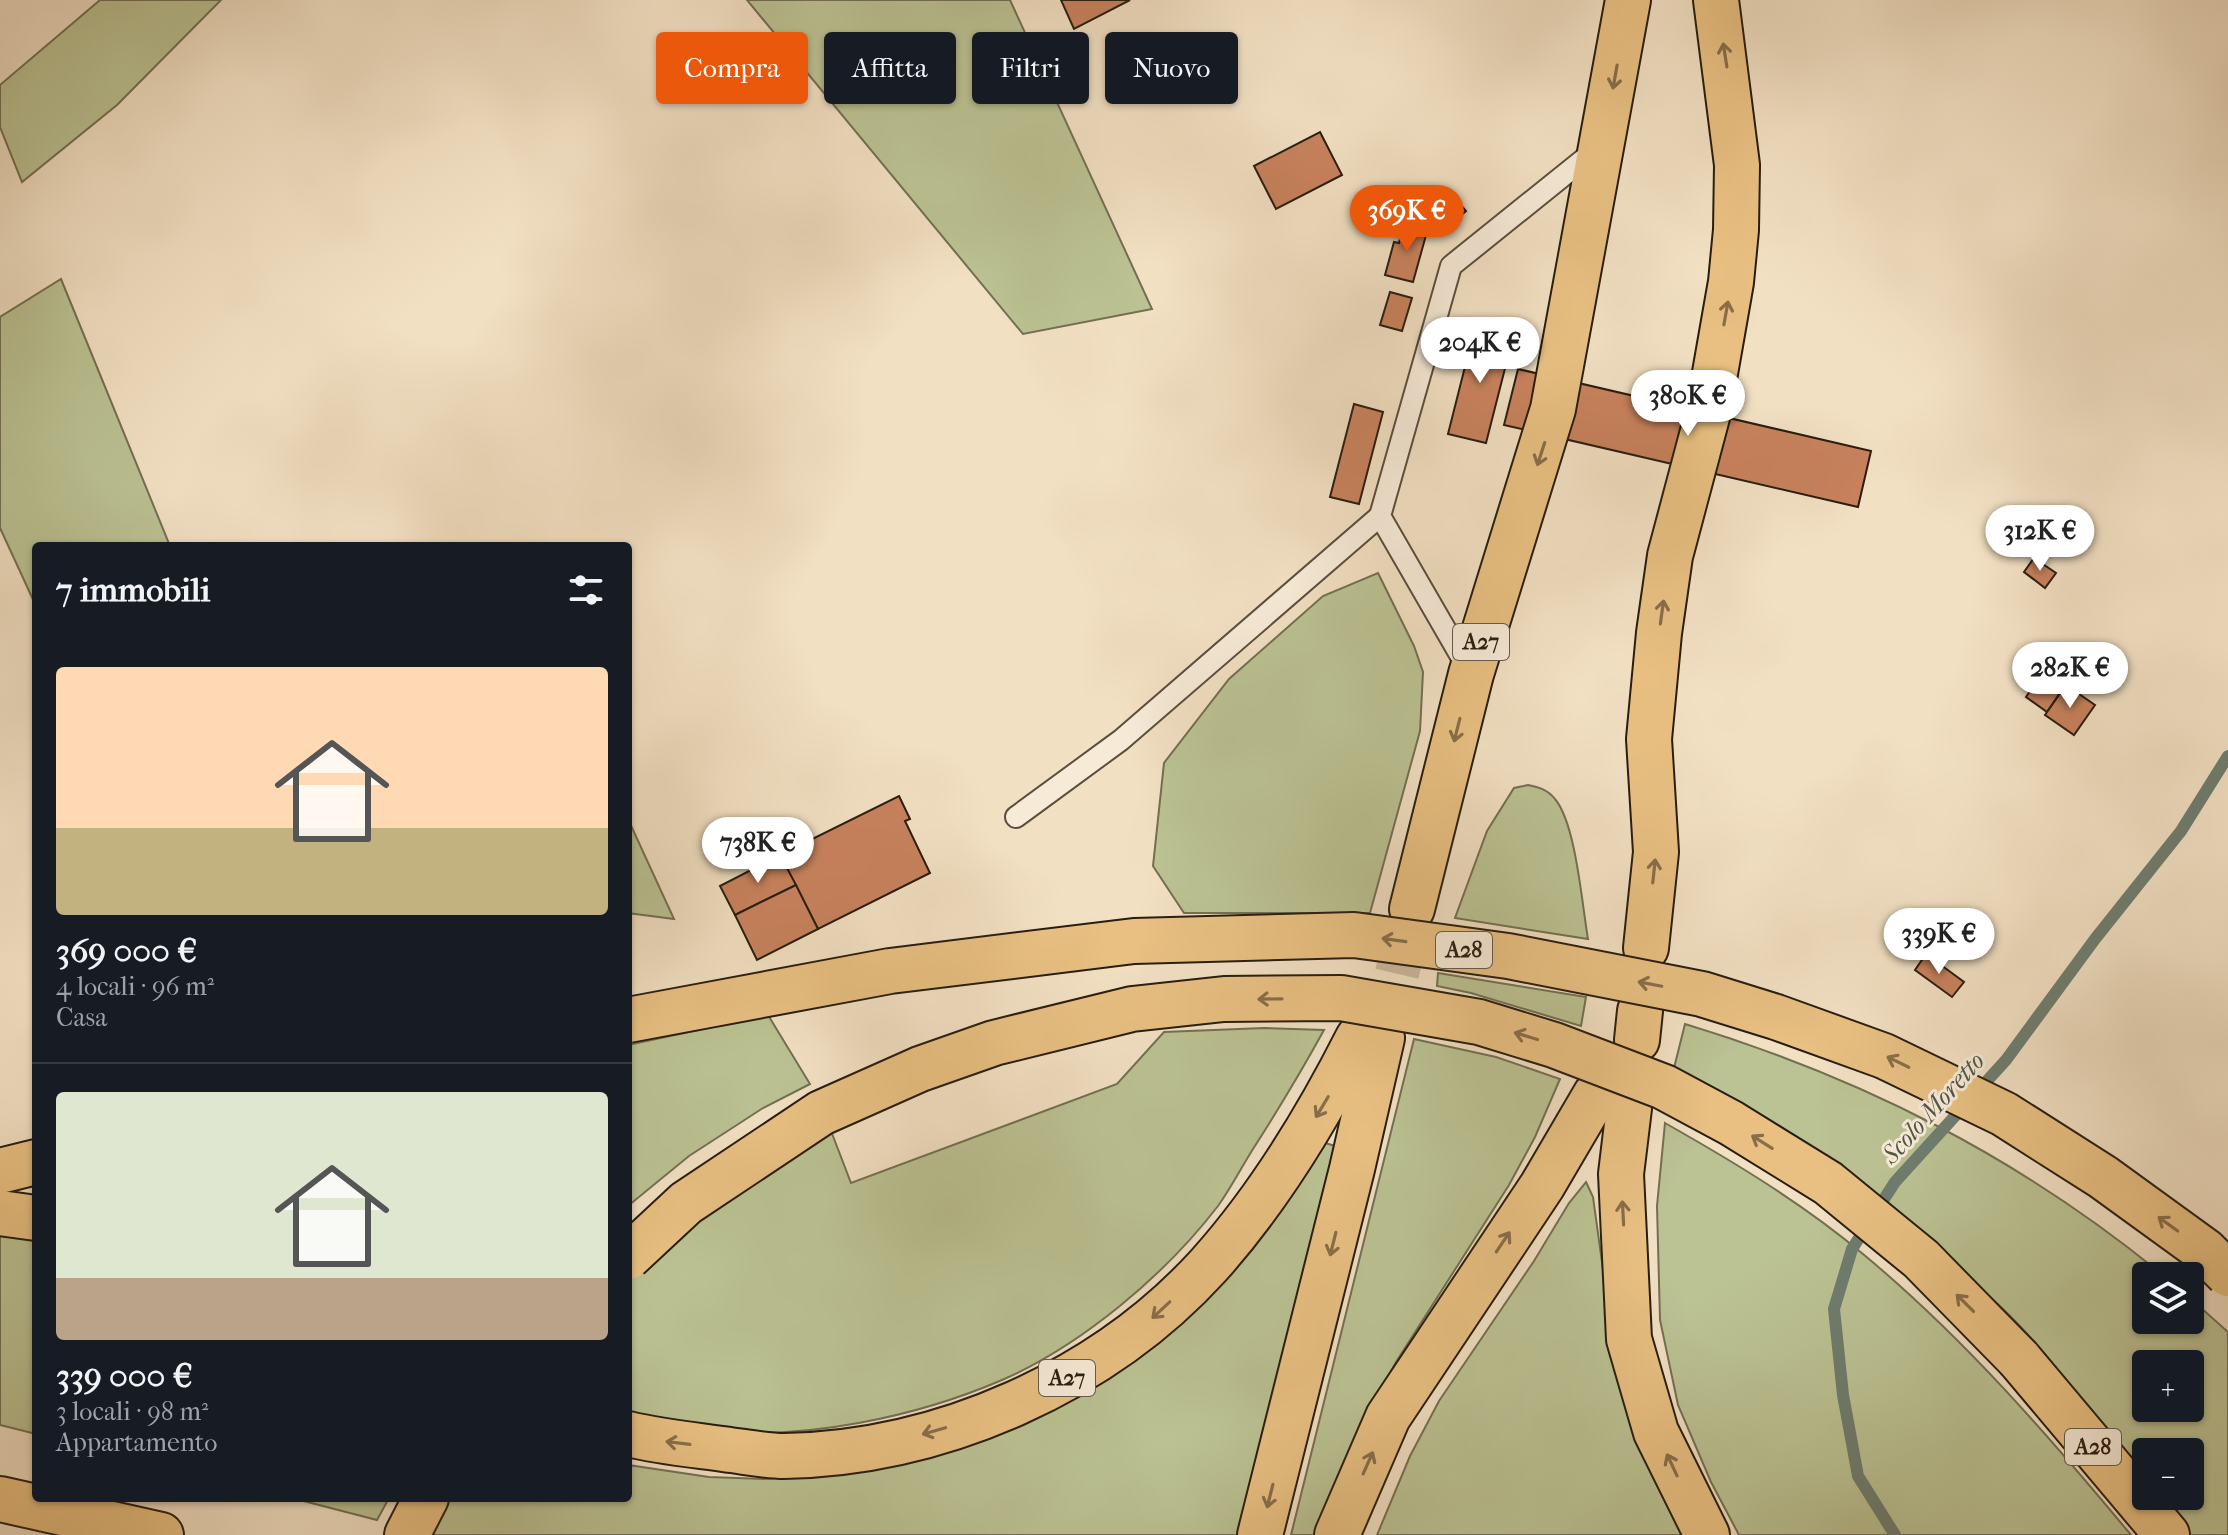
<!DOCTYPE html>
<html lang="it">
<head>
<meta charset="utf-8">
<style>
	body { margin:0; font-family:"IM FELL French Canon",serif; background:#20242c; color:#f1f3f6; height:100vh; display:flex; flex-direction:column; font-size:30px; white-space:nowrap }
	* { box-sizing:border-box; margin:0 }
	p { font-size:26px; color:#9ea1a6 }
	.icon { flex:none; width:44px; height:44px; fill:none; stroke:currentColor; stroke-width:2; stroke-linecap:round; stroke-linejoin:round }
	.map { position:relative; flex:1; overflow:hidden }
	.drawer { position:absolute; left:32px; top:542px; width:600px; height:960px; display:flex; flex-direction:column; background:#171b24; border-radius:8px; box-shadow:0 2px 6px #0004 }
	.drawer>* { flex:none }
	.guide { position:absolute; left:656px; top:32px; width:760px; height:72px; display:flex; gap:16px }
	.fabs { position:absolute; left:2132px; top:1262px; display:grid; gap:16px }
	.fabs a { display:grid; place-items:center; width:72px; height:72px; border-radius:8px; background:#171b24; box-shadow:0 2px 6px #0004; font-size:40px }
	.price { position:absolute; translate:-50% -68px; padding:0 18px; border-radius:28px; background:#fff; color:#222; font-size:26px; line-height:52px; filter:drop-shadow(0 2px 4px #0008) }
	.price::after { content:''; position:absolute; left:50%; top:48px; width:24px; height:18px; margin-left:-12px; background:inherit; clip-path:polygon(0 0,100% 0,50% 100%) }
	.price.on { background:#ea580c; color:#fff }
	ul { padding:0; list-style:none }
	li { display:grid; align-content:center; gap:16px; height:424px; padding:0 24px }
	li+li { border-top:2px solid #363941 }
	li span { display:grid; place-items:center; height:248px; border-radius:8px; color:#555 }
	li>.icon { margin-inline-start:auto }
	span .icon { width:144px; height:144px; fill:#fffc; stroke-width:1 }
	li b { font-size:34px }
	h2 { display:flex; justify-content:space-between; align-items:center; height:96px; padding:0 24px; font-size:34px }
	.chip { padding:0 28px; border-radius:8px; background:#171b24; box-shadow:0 2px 6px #0004; font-size:28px; line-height:72px }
	.chip.on { background:#ea580c; color:#fff }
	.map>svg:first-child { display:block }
</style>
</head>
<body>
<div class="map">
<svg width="2228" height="1535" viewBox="0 0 2228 1535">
	<rect width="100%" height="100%" fill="#f2e0c3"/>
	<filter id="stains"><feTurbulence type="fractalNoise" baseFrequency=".0025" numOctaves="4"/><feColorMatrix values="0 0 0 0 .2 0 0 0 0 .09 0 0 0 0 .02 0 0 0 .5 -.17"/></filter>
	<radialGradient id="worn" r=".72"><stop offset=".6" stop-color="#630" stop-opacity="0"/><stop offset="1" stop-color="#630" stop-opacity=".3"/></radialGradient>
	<g fill="#bbc293" stroke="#727052" stroke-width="2" fill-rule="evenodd">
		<polygon points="100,0 221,0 117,105 22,182 0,127 0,85"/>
		<polygon points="747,0 1010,0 1152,309 1023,334"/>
		<polygon points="61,279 170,546 36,546 36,606 0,528 0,317"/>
		<polygon points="1378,573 1414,646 1423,672 1420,731 1370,913 1184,913 1153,866 1164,763 1229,679 1323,596"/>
		<path d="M1528,785C1539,787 1548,790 1555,799C1576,824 1582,905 1588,939L1455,918L1487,831L1514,788Z"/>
		<polygon points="628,819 674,919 628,913"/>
		<polygon points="1438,973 1586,997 1581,1026 1471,993 1437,986"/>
		<polygon points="768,1015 810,1084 763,1108 689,1156 628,1206 628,1045"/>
		<path d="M1685,1024C1863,1078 2020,1158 2164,1276H2146V1320H2190V1298L2228,1332V1535H2188L2156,1496H2190V1452H2146V1483C2110,1437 2075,1389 2036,1344C2010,1313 1979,1287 1948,1260C1864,1184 1776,1119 1674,1068ZM2146,1364H2190V1408H2146Z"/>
		<path d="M1264,1028L1324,1030C1302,1070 1278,1110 1253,1149C1241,1168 1231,1188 1218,1206C1165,1275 1082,1345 1002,1380C916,1417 806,1440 712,1431C684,1429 656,1423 628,1419V1269L687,1218L831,1131L851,1183L1117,1084L1164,1032Z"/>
		<polygon points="1414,1039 1496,1057 1560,1079 1535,1137 1509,1185 1396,1362 1366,1417 1317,1535 1291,1535"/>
		<path d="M1665,1123C1734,1162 1802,1203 1863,1254C1963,1337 2048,1435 2131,1535H1739L1711,1482L1678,1405L1660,1320L1657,1206Z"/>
		<polygon points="1313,1139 1341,1148 1238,1535 427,1535 448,1498 628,1498 628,1465 709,1477 764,1479 819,1476 874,1469 1052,1405"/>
		<polygon points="1586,1182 1593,1197 1613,1342 1685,1535 1377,1535 1410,1456 1439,1401 1534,1261 1569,1203"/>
		<polygon points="0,1230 36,1237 36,1434 0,1425"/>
		<polygon points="292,1498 389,1498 377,1520"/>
	</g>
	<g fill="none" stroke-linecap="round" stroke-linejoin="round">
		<polyline stroke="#6e7d6f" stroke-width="12" points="1895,1535 1858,1476 1843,1395 1834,1309 1852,1249 1895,1182 2006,1060 2095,939 2181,831 2228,756"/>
	</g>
	<g fill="#c8825d" stroke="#281d10" stroke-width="2">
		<polygon points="1061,0 1130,0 1074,29"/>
		<polygon points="1320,132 1342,175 1276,209 1254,166"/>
		<polygon points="1451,193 1466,211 1455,220 1447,210 1426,227 1415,213 1437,197 1441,201"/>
		<polygon points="1404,222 1428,228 1413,282 1385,275 1394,242 1399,243"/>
		<polygon points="1390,292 1412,298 1402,331 1380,325"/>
		<polygon points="1475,327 1513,337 1486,443 1448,434"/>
		<polygon points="1518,369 1871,451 1858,507 1504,425"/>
		<polygon points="1354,404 1383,412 1359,504 1330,497"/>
		<polygon points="2034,558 2056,573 2045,588 2024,572"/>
		<polygon points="2045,669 2066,684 2047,712 2026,697"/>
		<polygon points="2066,685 2095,705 2074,735 2045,715"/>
		<polygon points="899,796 910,819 905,821 930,873 818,929 780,855"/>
		<polygon points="780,855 796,885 735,915 720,886"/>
		<polygon points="796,885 818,929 757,960 735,915"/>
		<polygon points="1926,954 1964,982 1952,997 1915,970"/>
	</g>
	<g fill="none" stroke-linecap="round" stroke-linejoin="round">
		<polyline stroke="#cab99f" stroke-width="44" stroke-dasharray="44 22" stroke-linecap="butt" points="1382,1038 1412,909"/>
		<g stroke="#5a4e3d" stroke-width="24">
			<g id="service">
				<polyline points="1470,672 1380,516 1451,266 1594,151"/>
				<polyline points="1016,817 1121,740 1380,516"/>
			</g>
		</g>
		<g stroke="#281d10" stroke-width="48">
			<g id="motorway">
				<polyline points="1412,909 1471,674 1553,409 1628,0"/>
				<polyline points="1646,948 1656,852 1649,739 1659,633 1670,556 1708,413 1731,282 1736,230 1737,165 1716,0"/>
				<polyline points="1637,1040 1640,1011"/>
				<polyline points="1629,1108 1621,1174 1629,1339 1656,1432 1707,1535"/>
				<polyline points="0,1171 36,1162"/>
				<polyline points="0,1213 36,1218"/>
				<polyline points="2019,1359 2167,1535"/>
				<path d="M628,1434C661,1442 695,1445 730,1450C747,1452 766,1456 784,1456C941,1453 1103,1382 1209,1265C1270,1197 1317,1119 1358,1038"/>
				<polyline points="0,1499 161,1535"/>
				<polyline points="407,1535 426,1498"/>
				<polyline points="1260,1535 1352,1169 1382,1038"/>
				<polyline points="1337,1535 1388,1417 1542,1186 1596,1094"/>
			</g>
		</g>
		<use href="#service" stroke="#f7ebd8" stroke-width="20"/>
		<use href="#motorway" stroke="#e9c082" stroke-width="44"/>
		<g stroke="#281d10" stroke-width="48" stroke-linecap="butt">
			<g id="motorway-bridge">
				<polyline points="628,1020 890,971 1134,941 1354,935 1508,956 1702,994 1776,1017 1884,1056 2004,1114 2103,1177 2205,1251 2228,1274"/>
				<polyline points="628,1257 686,1203 821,1113 920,1069 994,1043 1132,1009 1224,999 1341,998 1479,1022 1554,1045 1664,1087 1731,1123 1828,1183 1921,1259 2019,1359"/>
			</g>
		</g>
		<use href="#motorway-bridge" stroke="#e9c082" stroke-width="44"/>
	</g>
	<defs><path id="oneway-shaft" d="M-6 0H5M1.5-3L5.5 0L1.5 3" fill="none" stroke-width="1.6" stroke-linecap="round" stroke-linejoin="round" transform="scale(2)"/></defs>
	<g stroke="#886e49">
		<use href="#oneway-shaft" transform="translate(1725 55) rotate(-99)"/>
		<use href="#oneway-shaft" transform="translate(1615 77) rotate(100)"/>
		<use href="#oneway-shaft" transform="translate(1726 313) rotate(-80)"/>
		<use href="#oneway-shaft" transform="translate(1541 454) rotate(108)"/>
		<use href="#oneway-shaft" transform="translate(1662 612) rotate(-82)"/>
		<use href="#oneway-shaft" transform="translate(1457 730) rotate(104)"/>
		<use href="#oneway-shaft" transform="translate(1654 871) rotate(-84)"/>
		<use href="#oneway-shaft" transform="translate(1394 940) rotate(-172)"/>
		<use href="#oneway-shaft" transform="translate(1650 984) rotate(-169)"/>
		<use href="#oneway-shaft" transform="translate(1270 999) rotate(179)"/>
		<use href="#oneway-shaft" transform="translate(1526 1036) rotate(-163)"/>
		<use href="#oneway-shaft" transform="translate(1898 1062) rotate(-154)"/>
		<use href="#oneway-shaft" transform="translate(1322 1107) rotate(121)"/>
		<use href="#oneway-shaft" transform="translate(1762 1142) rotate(-148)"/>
		<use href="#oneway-shaft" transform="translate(1623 1213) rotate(-93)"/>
		<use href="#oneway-shaft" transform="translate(2168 1224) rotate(-144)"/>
		<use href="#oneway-shaft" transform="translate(1503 1242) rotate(-56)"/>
		<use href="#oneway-shaft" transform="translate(1333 1244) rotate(104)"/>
		<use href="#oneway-shaft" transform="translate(1965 1303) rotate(-135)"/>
		<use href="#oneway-shaft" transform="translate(1161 1310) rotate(137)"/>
		<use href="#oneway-shaft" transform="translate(934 1431) rotate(164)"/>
		<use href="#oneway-shaft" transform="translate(678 1443) rotate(-173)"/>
		<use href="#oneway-shaft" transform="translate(1368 1463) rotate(-66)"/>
		<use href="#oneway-shaft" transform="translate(1672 1465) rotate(-115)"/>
		<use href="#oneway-shaft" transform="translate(1270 1496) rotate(104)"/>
	</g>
	<g text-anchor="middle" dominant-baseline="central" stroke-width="6" stroke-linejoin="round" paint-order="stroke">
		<g fill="#f7ebd8" stroke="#665b4c" stroke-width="2">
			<rect x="1453" y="624" width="56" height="36" rx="6"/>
			<rect x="1436" y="932" width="56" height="36" rx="6"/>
			<rect x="1039" y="1360" width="56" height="36" rx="6"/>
			<rect x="2065" y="1429" width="56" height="36" rx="6"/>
		</g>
		<g font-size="22" font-weight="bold" fill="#281d10">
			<text x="1481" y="642">A27</text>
			<text x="1464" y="950">A28</text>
			<text x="1067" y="1378">A27</text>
			<text x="2093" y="1447">A28</text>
		</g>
		<g font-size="26" font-style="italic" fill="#515548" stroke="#f7ebd8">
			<text transform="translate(1933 1108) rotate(-48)">Scolo Moretto</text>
		</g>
	</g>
	<rect width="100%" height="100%" filter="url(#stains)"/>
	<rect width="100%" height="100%" fill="url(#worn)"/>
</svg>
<div class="fabs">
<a><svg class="icon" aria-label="layers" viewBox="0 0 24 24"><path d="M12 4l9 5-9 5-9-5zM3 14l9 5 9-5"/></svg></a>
<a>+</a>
<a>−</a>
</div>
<b class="price on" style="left:1407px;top:253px">369K €</b>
<b class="price" style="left:1480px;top:385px">204K €</b>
<b class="price" style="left:1688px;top:438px">380K €</b>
<b class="price" style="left:2040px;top:573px">312K €</b>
<b class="price" style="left:2070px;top:710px">282K €</b>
<b class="price" style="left:758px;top:885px">738K €</b>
<b class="price" style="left:1939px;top:976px">339K €</b>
<div class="guide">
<a class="chip on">Compra</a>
<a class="chip">Affitta</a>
<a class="chip">Filtri</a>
<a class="chip">Nuovo</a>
</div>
<section class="drawer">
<h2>7 immobili<svg class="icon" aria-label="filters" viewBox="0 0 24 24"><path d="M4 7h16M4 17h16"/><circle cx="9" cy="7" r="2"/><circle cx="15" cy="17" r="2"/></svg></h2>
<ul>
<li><span style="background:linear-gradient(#ffd9b3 65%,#c2b280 0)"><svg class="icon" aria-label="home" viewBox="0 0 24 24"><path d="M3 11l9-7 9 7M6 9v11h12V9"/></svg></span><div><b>369 000 €</b><p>4 locali · 96 m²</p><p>Casa</p></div></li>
<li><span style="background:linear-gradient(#dfe7d0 75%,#b9a48a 0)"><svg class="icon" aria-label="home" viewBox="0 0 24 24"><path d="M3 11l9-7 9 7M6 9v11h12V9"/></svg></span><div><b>339 000 €</b><p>3 locali · 98 m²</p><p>Appartamento</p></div></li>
</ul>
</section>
</div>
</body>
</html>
